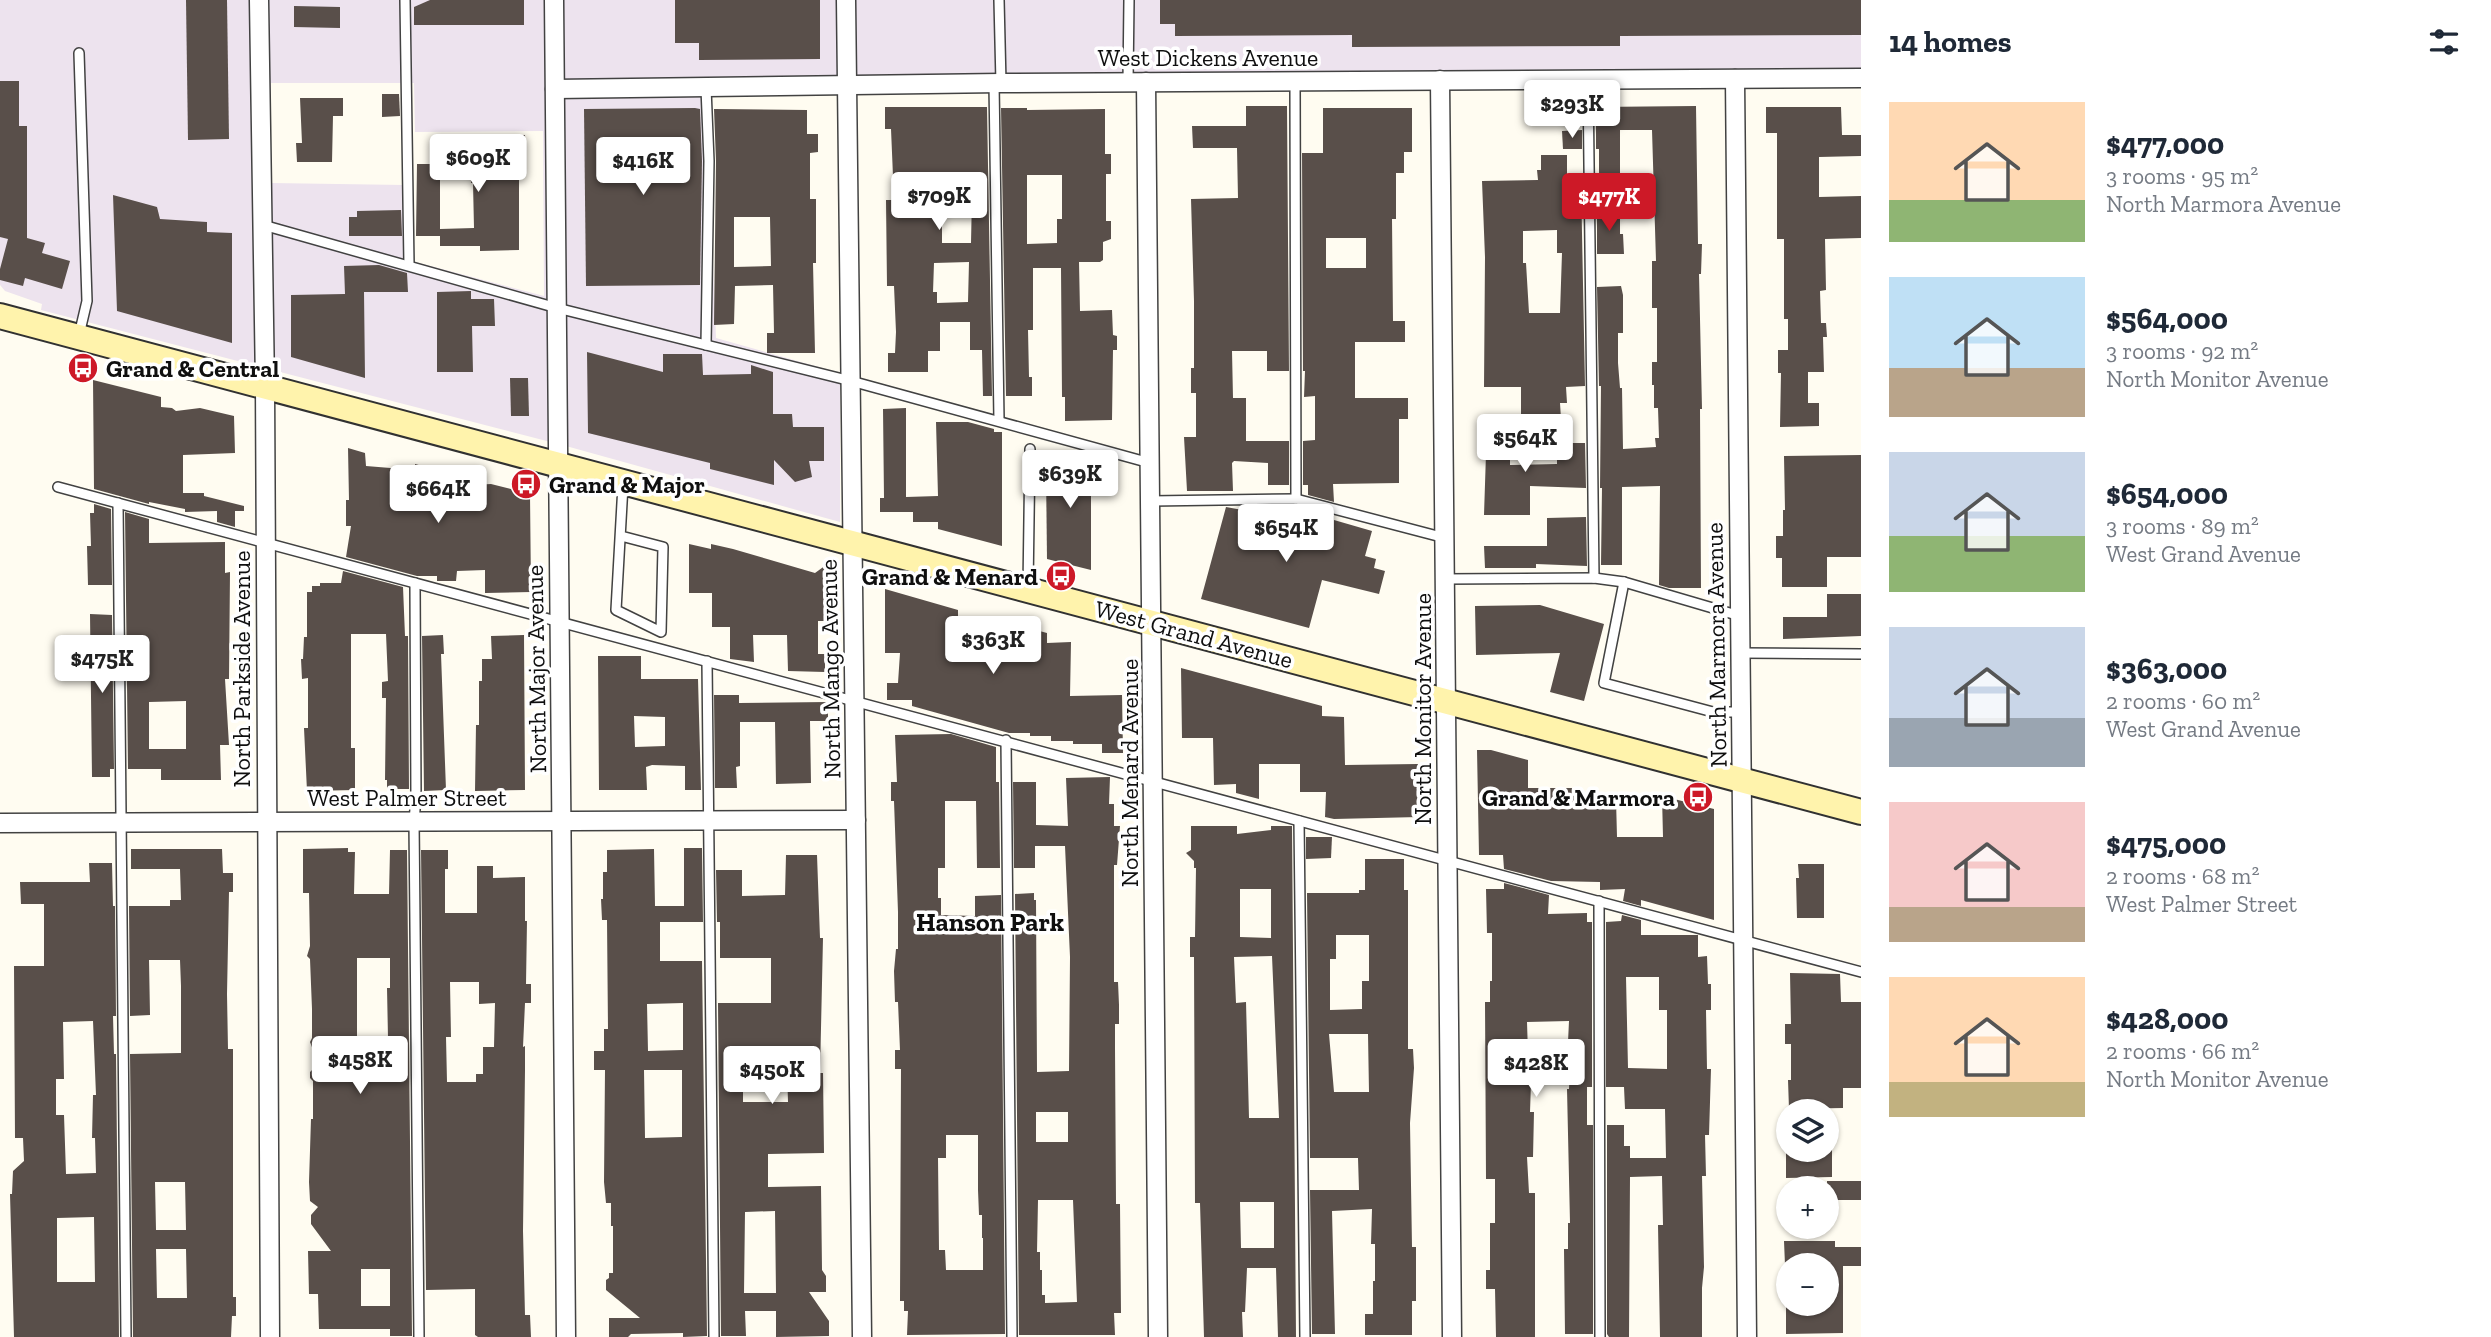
<!DOCTYPE html>
<html lang="en">
<head>
<meta charset="utf-8">
<style>
	body { margin:0; font-family:"Zilla Slab",serif; background:#f6f6f7; color:#1f2937; height:100vh; display:flex; flex-direction:column; font-size:26px; white-space:nowrap }
	* { box-sizing:border-box; margin:0 }
	p { font-size:23px; color:#747a83 }
	.icon { flex:none; width:38px; height:38px; fill:none; stroke:currentColor; stroke-width:2; stroke-linecap:round; stroke-linejoin:round }
	.map { position:relative; flex:1; overflow:hidden }
	.panel { display:flex; flex-direction:column; background:#fff; width:630px }
	.panel>* { flex:none }
	.controls { position:absolute; left:1776px; top:1099px; display:grid; gap:14px }
	.controls a { display:grid; place-items:center; width:63px; height:63px; border-radius:50%; background:#fff; box-shadow:0 2px 5px #0004; font-size:35px }
	.price { position:absolute; translate:-50% -60px; padding:0 16px; border-radius:7px; background:#fff; color:#222; font-size:23px; line-height:46px; filter:drop-shadow(0 2px 4px #0008) }
	.price::after { content:''; position:absolute; left:50%; top:42px; width:21px; height:16px; margin-left:-10px; background:inherit; clip-path:polygon(0 0,100% 0,50% 100%) }
	.price.selected { background:#cd1927; color:#fff }
	ul { padding:0; list-style:none }
	li { display:flex; align-items:center; gap:21px; height:175px; padding:0 28px }
	li span { display:grid; place-items:center; flex:none; width:196px; height:140px; border-radius:0px; color:#555 }
	li>.icon { margin-inline-start:auto }
	span .icon { width:84px; height:84px; fill:#fffc; stroke-width:1 }
	li b { font-size:30px }
	h2 { display:flex; justify-content:space-between; align-items:center; height:84px; padding:0 28px; font-size:30px }
	main { display:flex; flex:1; min-height:0 }
	.map>svg:first-child { display:block }
</style>
</head>
<body>
<main>
<div class="map">
<svg width="1861" height="1337" viewBox="0 0 1861 1337">
	<rect width="100%" height="100%" fill="#fffcf1"/>
	<path fill="#ede3ee" fill-rule="evenodd" d="M0,0H1861V70L706,82L716,338L840,373V522L566,446L41,310L42,304L5,291L0,285ZM271,83H414L415,132L543,131L544,296L404,259V185L271,183Z"/>
	<g fill="#594f4a" fill-rule="evenodd">
		<polygon points="186,0 227,0 229,139 188,140"/>
		<polygon points="430,0 524,0 524,25 414,25 414,7"/>
		<polygon points="675,0 820,0 820,59 699,60 699,43 675,43"/>
		<polygon points="1160,0 1861,0 1861,35 1620,36 1620,46 1352,47 1352,35 1175,36 1175,24 1160,24"/>
		<polygon points="294,6 340,7 340,28 294,27"/>
		<polygon points="0,81 19,81 19,126 27,126 27,238 45,243 42,253 70,261 62,289 25,278 23,286 0,280 0,269 8,239 0,237"/>
		<polygon points="382,94 399,94 400,116 382,117"/>
		<polygon points="300,98 343,98 343,116 333,116 332,162 297,162 296,143 302,143"/>
		<polygon points="1246,106 1287,106 1289,371 1267,371 1267,351 1232,351 1233,398 1246,398 1246,441 1289,441 1289,485 1268,485 1268,463 1234,461 1232,463 1233,491 1187,491 1184,437 1196,437 1196,393 1191,393 1191,368 1194,368 1194,301 1191,199 1238,198 1237,148 1193,148 1192,126 1246,126"/>
		<polygon points="1696,106 1698,244 1702,244 1701,274 1699,274 1702,409 1700,409 1701,588 1669,588 1659,585 1660,486 1622,487 1622,565 1601,565 1602,488 1600,488 1601,386 1599,386 1597,287 1621,286 1623,295 1623,333 1618,333 1618,363 1620,388 1622,388 1623,449 1656,447 1655,438 1659,438 1658,408 1654,408 1654,385 1652,385 1652,362 1657,362 1657,308 1652,308 1652,261 1656,261 1652,130 1620,130 1620,178 1599,179 1599,149 1596,149 1596,107"/>
		<path d="M885,107H987L992,396H983L982,350H970V322H940V351H928V372H888V353H895L896,332L894,286H887L886,200H894L891,129H885ZM942,196H972L971,243H942ZM969,262L968,302L937,303V292H933L934,263Z"/>
		<polygon points="1766,107 1841,107 1842,135 1861,135 1861,156 1819,157 1819,197 1861,196 1861,238 1825,239 1826,290 1820,291 1821,323 1826,323 1827,337 1823,337 1824,372 1808,372 1808,403 1819,403 1819,426 1780,427 1781,373 1778,373 1778,350 1788,350 1788,319 1784,319 1784,239 1777,239 1777,133 1766,133"/>
		<polygon points="695,108 700,109 702,161 700,285 586,286 584,109"/>
		<path d="M1001,108H1027V110L1105,109V154H1111V174H1106V221H1111V239L1103,242V260L1100,262H1079L1080,311L1112,310L1113,335L1117,336V350H1113L1112,420L1065,421V397H1062L1061,268H1033V330H1028L1029,377H1032V396H1006ZM1027,175H1062V219H1057V243L1027,244Z"/>
		<path d="M1323,108H1412V152H1404V173H1396V219H1392L1393,321H1405V342H1355V398H1408V419H1399V483L1333,484L1334,502L1308,495V485H1303V441L1315,440V396L1304,397L1305,371H1303L1302,153H1323ZM1326,238H1366V268H1326Z"/>
		<path d="M714,109L807,110V134H818V152L810,153V199H816V263H813L815,353H767V333H774L773,285L735,286L734,324L714,325L716,161ZM734,217H770L771,266L734,267Z"/>
		<polygon points="1582,130 1582,149 1563,149 1562,131"/>
		<polygon points="460,135 525,135 526,160 519,160 519,250 480,251 480,246 440,246 440,236 416,236 417,164 440,164 440,229 474,228 473,183 471,183 470,161 460,161"/>
		<path d="M1541,155H1567V182H1581L1585,386L1566,387L1567,403H1560L1561,419H1521V387H1484L1485,257L1482,181L1538,180L1537,170H1541ZM1557,230V253H1562L1560,313H1529L1526,263H1523V231Z"/>
		<polygon points="113,195 157,207 160,219 207,222 207,232 232,233 232,343 117,311"/>
		<polygon points="1620,209 1620,234 1623,234 1624,254 1597,254 1597,210"/>
		<polygon points="401,210 402,236 349,236 349,217 357,217 357,211"/>
		<polygon points="379,265 407,273 408,292 364,292 365,378 291,357 291,295 345,294 344,266"/>
		<polygon points="471,291 471,299 494,299 495,326 472,326 473,372 437,372 437,292"/>
		<polygon points="587,352 663,372 663,354 702,354 703,375 751,374 751,365 773,372 773,414 792,414 793,427 824,427 824,461 809,461 812,477 795,482 774,460 774,485 710,469 710,463 588,433"/>
		<polygon points="510,378 528,378 529,416 511,416"/>
		<polygon points="93,380 161,397 161,407 172,408 176,411 200,408 234,416 235,453 183,455 183,493 204,493 204,496 244,506 244,511 235,511 235,527 217,522 217,511 185,512 185,509 149,502 149,504 94,489"/>
		<polygon points="906,408 906,497 938,496 936,422 968,422 994,429 994,432 1002,432 1002,546 938,529 938,522 913,522 913,512 880,512 880,498 884,498 883,409"/>
		<polygon points="1487,423 1510,423 1510,465 1557,464 1557,455 1564,455 1564,443 1585,443 1586,488 1530,486 1530,515 1484,515"/>
		<polygon points="348,448 365,453 366,466 415,470 415,464 470,479 472,485 491,484 530,494 531,592 485,593 485,570 457,571 456,581 437,581 437,576 417,576 346,557 351,526 346,526 346,500 349,500"/>
		<polygon points="1068,450 1091,456 1091,570 1047,559 1046,470"/>
		<polygon points="1861,455 1861,557 1827,557 1827,587 1782,587 1782,558 1776,558 1776,536 1783,536 1783,510 1785,510 1784,456"/>
		<polygon points="94,504 111,509 112,585 88,585 87,546 91,546 90,513 94,513"/>
		<polygon points="1226,507 1248,511 1271,512 1269,519 1312,530 1317,512 1334,516 1334,520 1372,531 1365,556 1376,559 1374,568 1385,571 1379,594 1322,580 1309,628 1201,599"/>
		<path d="M125,512L149,519V543L225,542V573L230,572L229,679H225L229,745H220L221,780H161V769H128ZM186,701V749H149V702Z"/>
		<polygon points="1586,517 1587,566 1536,564 1536,568 1485,568 1484,546 1547,546 1547,518"/>
		<polygon points="689,544 711,549 711,544 733,549 815,573 826,565 826,621 818,621 818,654 825,654 825,672 788,671 787,635 753,635 754,662 730,659 730,627 712,627 712,593 689,593"/>
		<polygon points="343,571 403,587 405,636 408,636 409,789 387,789 387,780 385,780 386,698 382,698 382,682 388,681 386,634 351,634 351,748 355,748 355,790 307,791 304,728 308,728 308,678 302,679 301,659 303,659 304,637 307,637 307,592 312,592 312,586 320,586 320,583 341,583"/>
		<polygon points="885,589 958,610 958,623 1006,625 1006,622 1047,633 1047,643 1071,642 1070,696 1122,695 1123,753 1102,753 1102,744 1073,744 1073,741 1051,741 1051,736 1030,736 1030,733 1009,733 912,706 912,700 887,700 887,683 898,683 900,653 885,653"/>
		<polygon points="1827,594 1861,594 1861,636 1783,639 1783,617 1827,617"/>
		<polygon points="1540,605 1604,624 1584,701 1550,692 1560,653 1476,655 1475,606"/>
		<polygon points="90,614 112,615 114,769 110,769 110,777 92,777"/>
		<polygon points="443,635 444,654 441,654 446,790 424,791 422,636"/>
		<polygon points="524,635 525,790 475,791 476,725 479,725 479,681 482,681 482,659 492,659 491,636"/>
		<path d="M598,656H641V679H698L701,790H685V766L652,765L646,767L647,790H599ZM634,716L665,717V746L635,747Z"/>
		<polygon points="1181,668 1322,706 1322,716 1344,717 1345,765 1418,764 1419,817 1334,819 1325,817 1326,792 1300,792 1300,764 1259,764 1259,799 1236,793 1236,784 1214,785 1213,738 1182,738"/>
		<polygon points="714,695 739,695 739,703 828,702 828,721 810,721 811,783 776,784 775,722 740,722 740,766 736,767 737,788 715,788"/>
		<path d="M951,734L996,747V782H999L1000,868H977L976,801H945V868H938V898H941V915L975,916V896L1001,895L1005,1334L907,1335L908,1311H904V1301H900L901,1069H895V1050H900L898,1002H895L894,971L896,949H898V912L894,801H891V782H897L895,735ZM946,1135H978V1190L979,1215H982V1238H983V1270H946L945,1250H939L938,1158H946Z"/>
		<polygon points="1477,750 1491,750 1528,760 1528,788 1572,788 1572,793 1594,794 1594,799 1616,799 1617,837 1663,837 1662,796 1714,809 1714,920 1641,900 1641,906 1623,901 1625,889 1600,890 1600,882 1551,881 1504,869 1503,855 1479,855"/>
		<path d="M1110,777L1109,804H1114V826H1120L1117,865H1114V982H1118L1119,1005V1024H1115V1048L1116,1204H1120L1121,1313H1114L1115,1335H1019L1015,894L1034,893V900H1036L1037,1072L1069,1071L1070,957L1065,846H1035V868H1014L1013,782H1036V825L1068,826L1066,778ZM1036,1112H1068V1142H1036ZM1038,1200H1073L1077,1302L1045,1303V1295H1042V1270H1040V1252H1037Z"/>
		<path d="M1191,826H1237V834L1271,830V826H1292L1296,1337H1278L1276,1268H1247L1245,1312H1242L1243,1337H1204L1200,1203H1195L1194,957H1190V937H1195L1196,868H1194V861L1186,853L1191,850ZM1240,889H1271V938L1240,937ZM1272,956L1279,1118H1249L1246,1002L1236,1003L1234,957ZM1240,1202H1274V1248H1241Z"/>
		<polygon points="1306,837 1332,837 1331,858 1306,859"/>
		<path d="M348,848V852H355L354,894H389L390,850H407L412,1336H390V1329H319L318,1294H309L308,1251H331L311,1224V1215L318,1207L310,1201L309,1182L311,1119H313V1081L310,1078V1072L313,1069V1050L310,1042L312,1038V1009L310,959L307,956L310,946L309,893H303V849ZM357,958H390V988H387L388,1038H357ZM361,1269H390V1306H361Z"/>
		<path d="M684,848H702L703,922H660V961H702L707,1336L683,1337V1333L631,1334L628,1337H609V1318H640L606,1290V1280L609,1278V1273H613V1226H611V1203H606L604,1182L605,1070H594V1051H604V1029H608L607,920H602L601,899H603V872H607V850L654,849L655,906H684ZM683,1003V1050L648,1051L647,1004ZM644,1070H682V1137L645,1138Z"/>
		<path d="M131,849H222L223,873H233V892H229L227,994L228,1049H233V1297H236V1316H232L231,1337H133L130,1054L181,1053V986L180,960H149L150,1015L130,1016L129,906H170V900H181L180,869H131ZM155,1182H185L186,1230H156ZM156,1249H186L187,1298H157Z"/>
		<path d="M421,850H448V869H445V913H477V866H493V878L525,877V921H527L526,984H531V1003H525L523,1047L525,1046V1070L523,1231L525,1315H530L531,1337H478L475,1335V1289L426,1290ZM450,982H479V1004L495,1003L494,1047H483V1074H476V1082H447L446,1037H451Z"/>
		<path d="M786,855H817L820,938H823L820,1073H823L824,1153L768,1154V1187L821,1186L822,1270L826,1276V1292H809L829,1321V1336L776,1337V1311H745L746,1336H721L718,1003H771V958H720V922H717L716,870H742V896L785,895ZM743,1068H787L788,1102H743ZM775,1211L776,1293H744L745,1212Z"/>
		<path d="M1365,859H1404V890H1408V1049H1413L1414,1068L1410,1123L1412,1247H1416V1301H1412V1335H1365V1314H1373V1281H1375V1244H1371L1372,1209L1332,1211L1335,1334H1312L1310,1190H1359L1358,1158H1310L1307,893H1359V890H1365ZM1336,935H1369V981H1362V1009L1330,1010V959H1336ZM1329,1034H1368L1369,1092H1334Z"/>
		<path d="M89,863H112L113,906H115L116,1016H113L114,1054H116L119,1337H14L10,1194H12L13,1171L24,1161L23,1138H15L14,966H44V904H21L20,882H90ZM93,1021L96,1095H93L92,1138H95L96,1173L66,1174L64,1115H56V1079H64L63,1022ZM94,1217L95,1282H57V1218Z"/>
		<polygon points="1798,864 1824,864 1824,918 1797,918 1796,878 1799,878"/>
		<polygon points="1504,883 1549,895 1548,914 1587,913 1587,922 1592,922 1592,1087 1587,1087 1587,1125 1593,1125 1593,1334 1565,1334 1564,1249 1568,1249 1568,1223 1570,1223 1567,1089 1569,1089 1571,1042 1568,1042 1569,1021 1527,1022 1528,1054 1532,1054 1530,1112 1534,1112 1533,1157 1527,1157 1529,1193 1535,1193 1535,1337 1496,1337 1495,1289 1486,1289 1486,1270 1490,1270 1490,1223 1495,1223 1495,1179 1486,1179 1485,1002 1490,1002 1490,981 1492,981 1492,933 1487,933 1486,889 1504,889"/>
		<path d="M1622,915L1641,920V935H1698V957L1707,956L1708,984H1711V1010H1706L1707,1069H1711L1709,1135H1705L1706,1176H1702L1704,1267L1702,1288V1337H1660L1658,1225H1663L1662,1176L1630,1177L1629,1337H1609L1607,1334V1125H1624V1146H1630V1158H1666L1665,1109H1625L1624,1087H1606V922L1621,921ZM1626,977H1659V1010H1667V1069L1628,1068Z"/>
		<polygon points="1790,973 1840,974 1841,1002 1861,1002 1861,1088 1843,1088 1843,1108 1789,1109 1788,1080 1791,1080 1791,1044 1785,1044 1785,1024 1791,1024"/>
		<polygon points="1786,1150 1832,1150 1832,1177 1786,1178"/>
		<rect x="1827" y="1181" width="34" height="19"/>
		<polygon points="1784,1241 1835,1241 1835,1247 1861,1247 1861,1266 1843,1266 1843,1333 1786,1334 1786,1304 1827,1304 1827,1265 1785,1265"/>
	</g>
	<g fill="none" stroke-linecap="round" stroke-linejoin="round">
		<g stroke="#424242" stroke-width="12">
			<g id="service">
				<polyline points="405,0 409,265"/>
				<polyline points="999,0 1001,83"/>
				<polyline points="79,53 87,301 79,335"/>
				<polyline points="1588,80 1594,578"/>
				<polyline points="1295,81 1296,499"/>
				<polyline points="1128,82 1129,0"/>
				<polyline points="994,83 999,420"/>
				<polyline points="263,225 557,308 851,381 1150,463"/>
				<polyline points="706,345 709,161 706,88"/>
				<polyline points="58,487 1861,972"/>
				<polyline points="1151,501 1296,499 1445,538"/>
				<polyline points="118,503 126,1337"/>
				<polyline points="621,536 663,547 661,632 616,610 623,485"/>
				<polyline points="1445,579 1594,578 1624,582 1740,616"/>
				<polyline points="1624,582 1604,683 1713,712 1741,712"/>
				<polyline points="415,583 416,798 414,821 419,1337"/>
				<polyline points="1028,588 1030,449"/>
				<polyline points="1740,653 1861,654"/>
				<polyline points="707,661 714,1337"/>
				<polyline points="1006,740 1012,1337"/>
				<polyline points="1299,821 1305,1337"/>
				<polyline points="1599,901 1600,1337"/>
			</g>
		</g>
		<g stroke="#424242" stroke-width="21">
			<g id="minor">
				<polyline points="259,0 265,386 270,1337"/>
				<polyline points="554,0 566,1337"/>
				<polyline points="846,0 862,1337"/>
				<polyline points="1735,79 1747,1337"/>
				<polyline points="1440,80 1452,1337"/>
				<polyline points="1146,82 1158,1337"/>
				<polyline points="555,89 1001,83 1861,78"/>
				<polyline points="0,823 856,820"/>
			</g>
		</g>
		<g stroke="#313131" stroke-width="28">
			<polyline id="secondary" points="0,316 1861,812"/>
		</g>
		<use href="#service" stroke="#fff" stroke-width="9"/>
		<use href="#minor" stroke="#fff" stroke-width="18"/>
		<use href="#secondary" stroke="#fff3ac" stroke-width="24"/>
	</g>
	<defs>
		<g id="bus-disc" transform="scale(1.575)"><circle r="9.5" fill="#cd1927" stroke="#fff"/><path d="M-5-6H5V4H4V6H2V4H-2V6H-4V4H-5ZM-3.5-4V0h7V-4ZM-3.5 1.2v1.5H-2V1.2ZM2 1.2v1.5H3.5V1.2Z" fill="#fff"/></g>
	</defs>
	<g fill-rule="evenodd">
		<use href="#bus-disc" x="83" y="368"/>
		<use href="#bus-disc" x="526" y="484"/>
		<use href="#bus-disc" x="1061" y="576"/>
		<use href="#bus-disc" x="1698" y="797"/>
	</g>
	<g text-anchor="middle" dominant-baseline="central" stroke-width="7" stroke-linejoin="round" paint-order="stroke">
		<g font-size="24" fill="#0f0f0f" stroke="#fff">
			<text x="1208" y="57">West Dickens Avenue</text>
			<text transform="translate(1194 634) rotate(15)">West Grand Avenue</text>
			<text transform="translate(1716 645) rotate(-91)">North Marmora Avenue</text>
			<text transform="translate(241 669) rotate(-90)">North Parkside Avenue</text>
			<text transform="translate(536 669) rotate(-91)">North Major Avenue</text>
			<text transform="translate(830 669) rotate(-91)">North Mango Avenue</text>
			<text transform="translate(1422 709) rotate(-90)">North Monitor Avenue</text>
			<text transform="translate(1129 773) rotate(-90)">North Menard Avenue</text>
			<text x="407" y="797">West Palmer Street</text>
		</g>
		<g font-size="24" font-weight="bold" fill="#0f0f0f" stroke="#fff" text-anchor="start">
			<text x="106" y="368">Grand &amp; Central</text>
			<text x="549" y="484">Grand &amp; Major</text>
			<text x="1038" y="576" text-anchor="end">Grand &amp; Menard</text>
			<text x="1675" y="797" text-anchor="end">Grand &amp; Marmora</text>
		</g>
		<g font-size="26" font-weight="bold" fill="#0f0f0f" stroke="#fff">
			<text x="990" y="922">Hanson Park</text>
		</g>
	</g>
</svg>
<div class="controls">
<a><svg class="icon" aria-label="layers" viewBox="0 0 24 24"><path d="M12 4l9 5-9 5-9-5zM3 14l9 5 9-5"/></svg></a>
<a>+</a>
<a>−</a>
</div>
<b class="price" style="left:1572px;top:140px">$293K</b>
<b class="price" style="left:478px;top:194px">$609K</b>
<b class="price" style="left:643px;top:197px">$416K</b>
<b class="price" style="left:939px;top:232px">$709K</b>
<b class="price selected" style="left:1609px;top:233px">$477K</b>
<b class="price" style="left:1525px;top:474px">$564K</b>
<b class="price" style="left:1070px;top:510px">$639K</b>
<b class="price" style="left:438px;top:525px">$664K</b>
<b class="price" style="left:1286px;top:564px">$654K</b>
<b class="price" style="left:993px;top:676px">$363K</b>
<b class="price" style="left:102px;top:695px">$475K</b>
<b class="price" style="left:360px;top:1096px">$458K</b>
<b class="price" style="left:1536px;top:1099px">$428K</b>
<b class="price" style="left:772px;top:1106px">$450K</b>
</div>
<section class="panel">
<h2>14 homes<svg class="icon" aria-label="filters" viewBox="0 0 24 24"><path d="M4 7h16M4 17h16"/><circle cx="9" cy="7" r="2"/><circle cx="15" cy="17" r="2"/></svg></h2>
<ul>
<li><span style="background:linear-gradient(#ffd9b3 70%,#8fb573 0)"><svg class="icon" aria-label="home" viewBox="0 0 24 24"><path d="M3 11l9-7 9 7M6 9v11h12V9"/></svg></span><div><b>$477,000</b><p>3 rooms · 95 m²</p><p>North Marmora Avenue</p></div></li>
<li><span style="background:linear-gradient(#bfe0f5 65%,#b9a48a 0)"><svg class="icon" aria-label="home" viewBox="0 0 24 24"><path d="M3 11l9-7 9 7M6 9v11h12V9"/></svg></span><div><b>$564,000</b><p>3 rooms · 92 m²</p><p>North Monitor Avenue</p></div></li>
<li><span style="background:linear-gradient(#c9d6e8 60%,#8fb573 0)"><svg class="icon" aria-label="home" viewBox="0 0 24 24"><path d="M3 11l9-7 9 7M6 9v11h12V9"/></svg></span><div><b>$654,000</b><p>3 rooms · 89 m²</p><p>West Grand Avenue</p></div></li>
<li><span style="background:linear-gradient(#c9d6e8 65%,#9aa5b1 0)"><svg class="icon" aria-label="home" viewBox="0 0 24 24"><path d="M3 11l9-7 9 7M6 9v11h12V9"/></svg></span><div><b>$363,000</b><p>2 rooms · 60 m²</p><p>West Grand Avenue</p></div></li>
<li><span style="background:linear-gradient(#f6c9c9 75%,#b9a48a 0)"><svg class="icon" aria-label="home" viewBox="0 0 24 24"><path d="M3 11l9-7 9 7M6 9v11h12V9"/></svg></span><div><b>$475,000</b><p>2 rooms · 68 m²</p><p>West Palmer Street</p></div></li>
<li><span style="background:linear-gradient(#ffd9b3 75%,#c2b280 0)"><svg class="icon" aria-label="home" viewBox="0 0 24 24"><path d="M3 11l9-7 9 7M6 9v11h12V9"/></svg></span><div><b>$428,000</b><p>2 rooms · 66 m²</p><p>North Monitor Avenue</p></div></li>
</ul>
</section>
</main>
</body>
</html>
